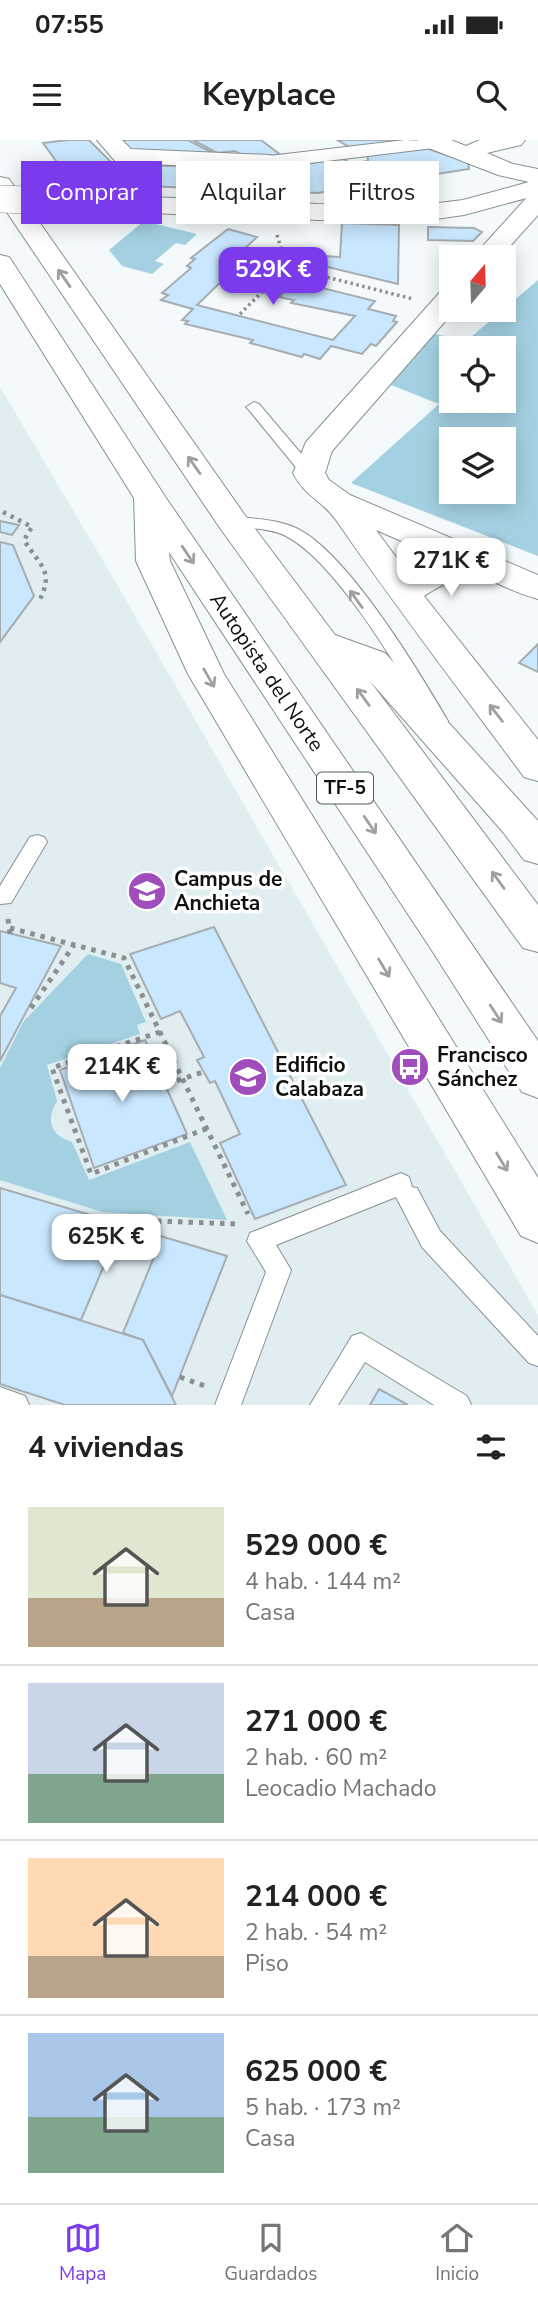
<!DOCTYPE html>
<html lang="es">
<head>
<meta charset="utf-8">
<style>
	body { margin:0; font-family:"Nunito Sans",sans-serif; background:#f6f6f6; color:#222; height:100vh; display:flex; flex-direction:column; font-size:26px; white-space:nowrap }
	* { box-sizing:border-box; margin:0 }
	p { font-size:23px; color:#767676 }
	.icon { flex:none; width:38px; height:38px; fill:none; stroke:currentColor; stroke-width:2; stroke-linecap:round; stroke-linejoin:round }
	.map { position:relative; height:1265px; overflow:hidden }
	.details { display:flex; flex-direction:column; background:#fff; flex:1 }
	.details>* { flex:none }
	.top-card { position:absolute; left:21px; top:21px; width:497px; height:63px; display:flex; gap:14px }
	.needle { width:46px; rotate:19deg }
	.fabs { position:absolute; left:439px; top:105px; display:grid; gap:14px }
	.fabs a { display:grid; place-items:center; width:77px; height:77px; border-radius:0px; background:#fff; box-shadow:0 4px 18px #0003; font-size:35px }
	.price { position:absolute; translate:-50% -60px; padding:0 16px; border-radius:14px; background:#fff; color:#222; font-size:23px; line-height:46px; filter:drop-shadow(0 2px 4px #0008) }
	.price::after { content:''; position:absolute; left:50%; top:42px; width:21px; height:16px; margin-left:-10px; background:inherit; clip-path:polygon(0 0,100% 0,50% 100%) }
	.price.selected { background:#7c3aed; color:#fff }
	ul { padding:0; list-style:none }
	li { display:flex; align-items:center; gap:21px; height:175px; padding:0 28px }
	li+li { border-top:2px solid #e0e0e0 }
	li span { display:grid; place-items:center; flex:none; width:196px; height:140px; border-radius:0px; color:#555 }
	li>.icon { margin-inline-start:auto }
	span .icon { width:84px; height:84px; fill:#fffc; stroke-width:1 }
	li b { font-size:30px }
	h2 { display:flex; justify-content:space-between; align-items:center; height:84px; padding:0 28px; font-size:30px }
	.pill { padding:0 24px; border-radius:0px; background:#fff; box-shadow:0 4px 18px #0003; font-size:24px; line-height:63px }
	.pill.selected { background:#7c3aed; color:#fff }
	.status { display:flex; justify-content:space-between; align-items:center; height:49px; padding:0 35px; background:#fff; direction:ltr }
	.status svg { height:19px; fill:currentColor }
	header { display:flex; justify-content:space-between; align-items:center; height:91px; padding:0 28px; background:#fff; font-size:32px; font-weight:700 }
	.menu { display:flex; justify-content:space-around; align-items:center; height:98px; border-top:2px solid #e0e0e0; background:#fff; font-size:19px; color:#767676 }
	.menu a { display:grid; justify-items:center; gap:4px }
	.menu .selected { color:#7c3aed }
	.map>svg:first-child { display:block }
</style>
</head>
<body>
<div class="status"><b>07:55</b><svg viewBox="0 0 49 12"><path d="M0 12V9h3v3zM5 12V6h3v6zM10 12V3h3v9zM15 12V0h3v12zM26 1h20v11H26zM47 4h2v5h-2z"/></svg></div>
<header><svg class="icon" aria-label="menu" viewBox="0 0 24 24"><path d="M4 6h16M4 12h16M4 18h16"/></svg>Keyplace<svg class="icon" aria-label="search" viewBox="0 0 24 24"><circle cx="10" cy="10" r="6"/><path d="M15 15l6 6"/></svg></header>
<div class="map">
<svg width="538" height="1265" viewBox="0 0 538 1265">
	<rect width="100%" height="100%" fill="#f4fafc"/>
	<polygon fill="#e0eef2" points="0,247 118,446 538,1175 538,1265 0,1265"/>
	<g fill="#a3d1e1" fill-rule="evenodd">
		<polygon points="144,81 197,94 185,105 176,103 155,121 164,124 152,134 122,126 109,110"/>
		<path d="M538,140V416L351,343L439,264L386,243L433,193L465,202ZM452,208H504V261H452ZM452,299H504V352H452Z"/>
		<path d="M88,814L121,824L146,882L137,885L140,894L47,925L57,961C45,980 51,996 72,1002L89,1040L190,1002L227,1080L102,1072L0,1040V928L23,882Z"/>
	</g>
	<g fill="#c9e8ff" stroke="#a7acaf" stroke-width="2">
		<polygon points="68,0 89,0 111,22 84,26 85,32 80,37 116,37 125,25 221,27 220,37 254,39 260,27 272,29 343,18 350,24 368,21 367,13 420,6 468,22 469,29 318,53 72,43 43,3"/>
		<polygon points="118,0 188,0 217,15 129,10"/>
		<polygon points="193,0 261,0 282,16 243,16 235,11 217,13"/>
		<polygon points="337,0 404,0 407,1 353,9"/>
		<polygon points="342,83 399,85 398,144 311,123 308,115 340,117"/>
		<polygon points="428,87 474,88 482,92 473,101 428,100"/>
		<polygon points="228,89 257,97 220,132 229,134 197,165 333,200 355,176 291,163 294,160 279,157 294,141 375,161 368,169 396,176 393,181 397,182 376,206 371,204 362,214 331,206 320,219 304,214 302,217 250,203 253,200 185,184 188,181 182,180 193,169 161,160 168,155 162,153 191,128 187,126 195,119 191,118"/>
		<polygon points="0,381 19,385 12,395 0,392"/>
		<polygon points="0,402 13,405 34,456 0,502"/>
		<polygon points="538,504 538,532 519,523"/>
		<polygon points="214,787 346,1045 255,1079 220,1003 240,994 215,941 210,943 197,920 204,917 180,871 161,879 130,814"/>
		<polygon points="0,791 61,806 0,921 0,876 16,848 0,843"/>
		<polygon points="145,900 187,994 94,1028 60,930"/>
		<polygon points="0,1048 227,1116 172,1256 143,1200 123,1193 154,1117 113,1104 81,1180 0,1155"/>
		<polygon points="0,1155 143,1200 176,1265 65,1265 0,1244"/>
		<polygon points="379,1249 408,1265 370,1265"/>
	</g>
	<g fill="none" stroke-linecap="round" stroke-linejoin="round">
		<g stroke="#8a9092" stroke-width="2">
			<g id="service">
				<polygon points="254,262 259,264 315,330 317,333 315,336 303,336 249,270 246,267"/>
				<path d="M232,376C253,379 276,379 296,388C347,412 419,531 448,581L446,586H432C402,535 337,421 284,395C267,387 245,389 226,384L224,381Z"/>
				<polygon points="37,695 44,697 47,702 11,763 0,764 0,746 30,697"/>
				<polygon points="401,1033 409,1037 412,1047 417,1048 440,1091 538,1196 538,1226 529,1223 422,1107 396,1057 276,1105 291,1130 241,1265 215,1265 266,1132 247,1101 250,1093"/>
				<polygon points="361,1193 467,1256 471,1265 434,1265 365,1222 338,1265 310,1265 352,1196"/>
				<polygon points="0,1247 25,1256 29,1265 0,1265"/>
			</g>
		</g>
		<g stroke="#8a9092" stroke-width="2">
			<polygon id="pedestrian" points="405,0 443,2 434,8 269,28 260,22 269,16"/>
		</g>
		<g stroke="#8a9092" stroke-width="2">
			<g id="minor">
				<polygon points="97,0 122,0 131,9 269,15 278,17 281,22 278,27 269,29 124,23 115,21"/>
				<polygon points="538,52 538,75 500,117 473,117 529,55"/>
				<path d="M452,148V170H455L332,311L325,333L329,340L350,355L538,435V459C482,444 483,418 424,456L538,600V641L524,637C461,552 396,467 336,380C321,359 306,358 293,333L306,302L442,150ZM376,390L445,420L424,426L409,435Z"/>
			</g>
		</g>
		<g stroke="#8a9092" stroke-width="2">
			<polygon id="tertiary" points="417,0 451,0 466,6 480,0 525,0 521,5 487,13 513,24 538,29 538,55 464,75 422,81 318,80 81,70 72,67 68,62 72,57 81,54 318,64 422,65 463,60 529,42 498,35 421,5"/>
		</g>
		<g stroke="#8a9092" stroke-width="2">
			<g id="motorway">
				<polygon points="0,37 9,39 244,374 335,495 385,513 538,681 538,724 524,720 503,692 369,540 538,765 538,812 523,808 220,388 0,62"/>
				<polygon points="0,115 9,117 13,123 166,358 538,901 538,958 522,952 431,809 169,412 170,421 224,534 538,1038 538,1103 521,1096 188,534 136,421 134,358 0,144"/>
			</g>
		</g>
		<g stroke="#8b8f90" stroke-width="3.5" stroke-dasharray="2.5 3.5" stroke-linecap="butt">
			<polyline points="277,95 287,127"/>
			<polyline points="240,174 287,127 413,159"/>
		</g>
		<path stroke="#8b8f90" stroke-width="4.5" stroke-dasharray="3.5 5" stroke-linecap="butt" d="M3,372L32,387L24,400C40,426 55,431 39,461"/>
		<g stroke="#8b8f90" stroke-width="5" stroke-dasharray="4.5 6" stroke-linecap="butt">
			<polyline points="8,779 10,794"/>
			<polyline points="10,788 124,818 248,1074"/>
			<polyline points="31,868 74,805"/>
			<polyline points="160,892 52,928 91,1034 208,988"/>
			<polyline points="167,944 203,932"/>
			<polyline points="157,1081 237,1084"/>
			<polyline points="180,1237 205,1246"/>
		</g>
		<use href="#service" fill="#fff" fill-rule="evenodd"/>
		<use href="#pedestrian" fill="#fff" fill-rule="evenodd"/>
		<use href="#minor" fill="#fff" fill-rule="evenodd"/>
		<use href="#tertiary" fill="#fff" fill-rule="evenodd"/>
		<use href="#motorway" fill="#fff" fill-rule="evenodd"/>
		<g stroke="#8a9092" stroke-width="28" stroke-linecap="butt">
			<polyline id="tertiary-bridge" points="0,59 81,62"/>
		</g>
		<use href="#tertiary-bridge" stroke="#fff" stroke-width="27"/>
	</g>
	<defs><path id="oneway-shaft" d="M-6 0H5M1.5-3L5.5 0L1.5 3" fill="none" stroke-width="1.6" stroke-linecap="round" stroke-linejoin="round" transform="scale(1.75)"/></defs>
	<g stroke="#9fa0a0">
		<use href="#oneway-shaft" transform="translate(64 138) rotate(-125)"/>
		<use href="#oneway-shaft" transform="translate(194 325) rotate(-125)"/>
		<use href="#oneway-shaft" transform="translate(188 415) rotate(56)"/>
		<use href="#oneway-shaft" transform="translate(356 459) rotate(-126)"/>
		<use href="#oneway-shaft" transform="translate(209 538) rotate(60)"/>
		<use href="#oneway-shaft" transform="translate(363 557) rotate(-126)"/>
		<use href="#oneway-shaft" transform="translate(496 573) rotate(-128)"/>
		<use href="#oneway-shaft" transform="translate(370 685) rotate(56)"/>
		<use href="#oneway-shaft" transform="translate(498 740) rotate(-126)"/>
		<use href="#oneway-shaft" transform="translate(384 828) rotate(59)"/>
		<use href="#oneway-shaft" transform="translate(496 874) rotate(57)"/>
		<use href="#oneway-shaft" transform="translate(502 1022) rotate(59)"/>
	</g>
	<defs>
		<g id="university-disc" transform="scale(2.0125)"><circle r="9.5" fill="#a04dbc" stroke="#fff"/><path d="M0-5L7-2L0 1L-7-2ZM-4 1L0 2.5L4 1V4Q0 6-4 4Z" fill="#fff"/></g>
		<g id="bus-disc" transform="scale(2.0125)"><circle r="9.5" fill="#a04dbc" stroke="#fff"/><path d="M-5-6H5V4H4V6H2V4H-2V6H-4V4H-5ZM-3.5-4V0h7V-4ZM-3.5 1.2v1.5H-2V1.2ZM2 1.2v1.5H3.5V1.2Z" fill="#fff"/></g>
	</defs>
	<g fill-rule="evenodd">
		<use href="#university-disc" x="147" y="751"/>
		<use href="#bus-disc" x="410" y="927"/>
		<use href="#university-disc" x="248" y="937"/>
	</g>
	<g text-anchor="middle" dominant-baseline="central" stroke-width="7" stroke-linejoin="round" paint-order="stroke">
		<rect fill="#fff" stroke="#575858" stroke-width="2" x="317" y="632.5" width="56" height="31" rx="5"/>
		<g font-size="19" font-weight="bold" fill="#0f1111">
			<text x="345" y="648">TF-5</text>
		</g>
		<g font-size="21" fill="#0f1111" stroke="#fff">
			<text transform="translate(267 532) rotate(56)">Autopista del Norte</text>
		</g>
		<g font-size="21" font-weight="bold" fill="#0f1111" stroke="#fff" text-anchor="start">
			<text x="174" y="739">Campus de<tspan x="174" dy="24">Anchieta</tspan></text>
			<text x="437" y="915">Francisco<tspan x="437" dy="24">Sánchez</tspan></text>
			<text x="275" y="925">Edificio<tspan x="275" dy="24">Calabaza</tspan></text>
		</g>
	</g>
</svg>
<div class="fabs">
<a><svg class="needle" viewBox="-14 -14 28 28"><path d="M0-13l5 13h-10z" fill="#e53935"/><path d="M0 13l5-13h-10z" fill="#767676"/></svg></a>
<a><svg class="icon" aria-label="locate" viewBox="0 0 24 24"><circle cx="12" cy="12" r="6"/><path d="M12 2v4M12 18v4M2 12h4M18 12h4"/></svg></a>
<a><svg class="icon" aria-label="layers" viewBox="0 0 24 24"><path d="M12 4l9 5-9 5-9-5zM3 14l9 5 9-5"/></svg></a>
</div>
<b class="price selected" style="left:273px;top:167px">529K €</b>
<b class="price" style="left:451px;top:458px">271K €</b>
<b class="price" style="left:122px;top:964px">214K €</b>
<b class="price" style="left:106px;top:1134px">625K €</b>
<div class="top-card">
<a class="pill selected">Comprar</a>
<a class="pill">Alquilar</a>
<a class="pill">Filtros</a>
</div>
</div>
<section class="details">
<h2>4 viviendas<svg class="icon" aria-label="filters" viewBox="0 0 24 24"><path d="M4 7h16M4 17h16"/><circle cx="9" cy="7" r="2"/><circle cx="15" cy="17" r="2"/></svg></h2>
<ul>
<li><span style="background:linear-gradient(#dfe7d0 65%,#b9a48a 0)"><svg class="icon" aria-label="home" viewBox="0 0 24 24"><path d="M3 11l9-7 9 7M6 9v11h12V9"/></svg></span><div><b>529 000 €</b><p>4 hab. · 144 m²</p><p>Casa</p></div></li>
<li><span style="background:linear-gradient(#c9d6e8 65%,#7fa58c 0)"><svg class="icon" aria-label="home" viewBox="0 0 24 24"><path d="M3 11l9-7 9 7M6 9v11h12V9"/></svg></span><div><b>271 000 €</b><p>2 hab. · 60 m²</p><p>Leocadio Machado</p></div></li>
<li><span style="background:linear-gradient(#ffd9b3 70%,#b9a48a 0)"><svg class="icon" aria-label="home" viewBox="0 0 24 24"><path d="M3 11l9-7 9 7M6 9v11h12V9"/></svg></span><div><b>214 000 €</b><p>2 hab. · 54 m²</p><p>Piso</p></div></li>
<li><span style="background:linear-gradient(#a9c7e8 60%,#7fa58c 0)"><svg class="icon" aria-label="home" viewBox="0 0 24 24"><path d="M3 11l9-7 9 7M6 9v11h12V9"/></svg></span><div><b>625 000 €</b><p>5 hab. · 173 m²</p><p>Casa</p></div></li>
</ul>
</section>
<nav class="menu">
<a class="selected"><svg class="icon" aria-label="map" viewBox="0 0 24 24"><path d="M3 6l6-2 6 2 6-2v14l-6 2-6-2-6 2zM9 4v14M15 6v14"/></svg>Mapa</a>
<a><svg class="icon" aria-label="saved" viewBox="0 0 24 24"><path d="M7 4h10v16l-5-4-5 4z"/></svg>Guardados</a>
<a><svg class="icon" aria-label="home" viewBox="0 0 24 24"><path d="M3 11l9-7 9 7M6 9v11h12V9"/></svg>Inicio</a>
</nav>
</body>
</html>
